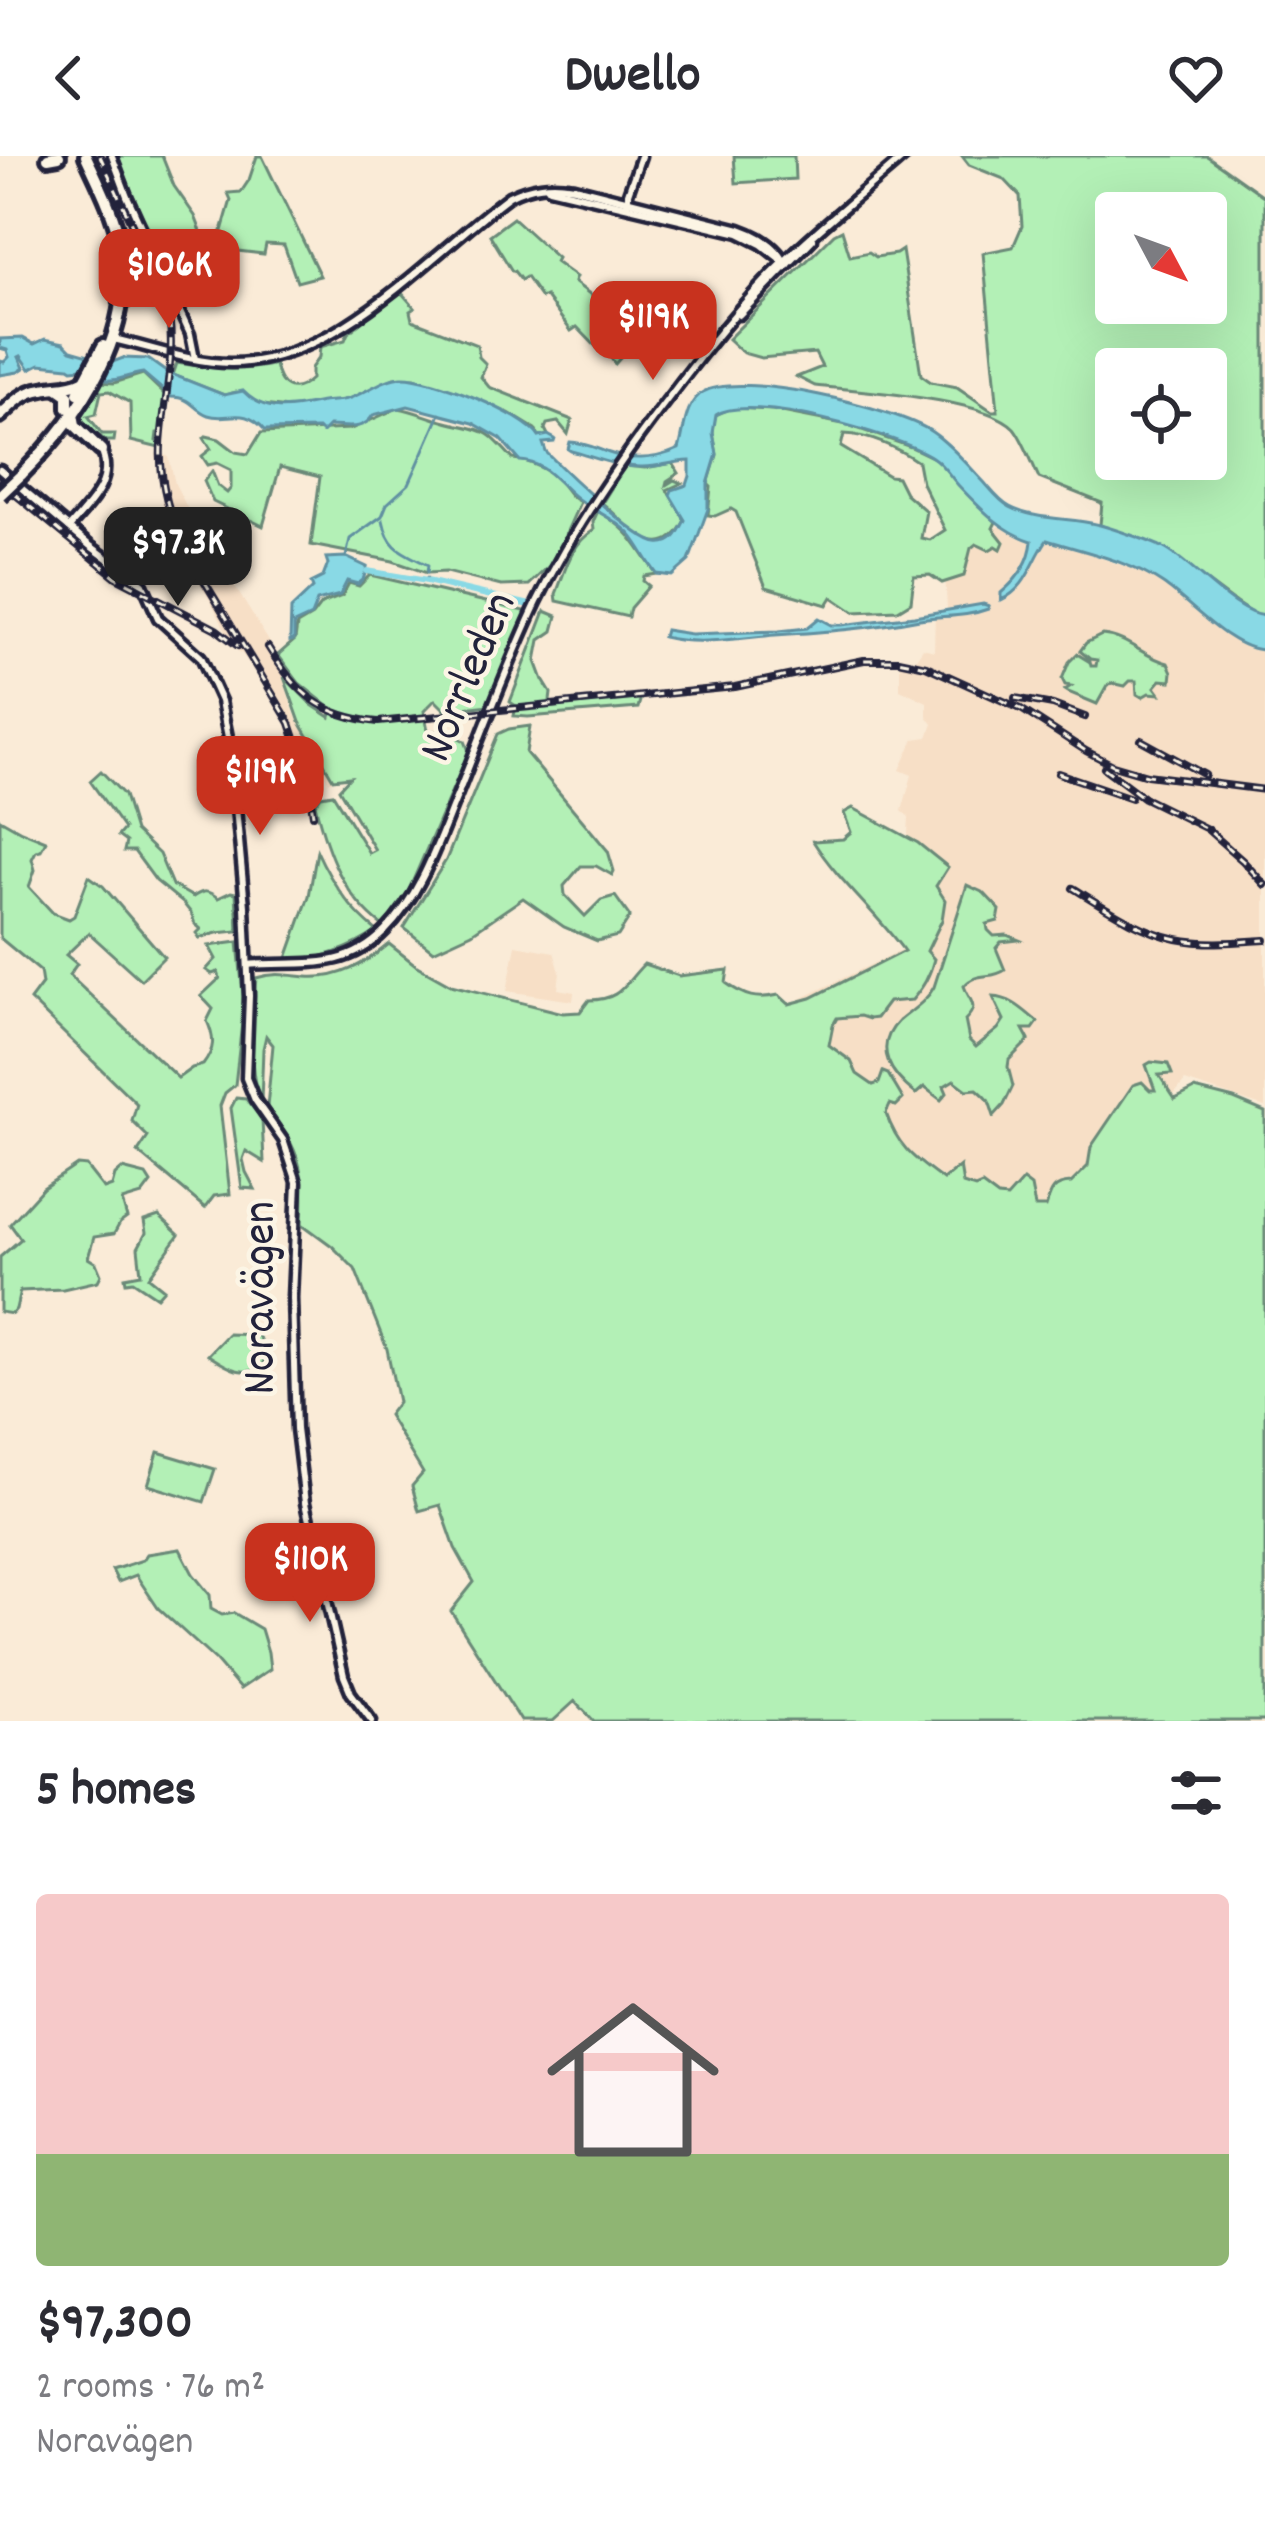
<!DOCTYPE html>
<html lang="en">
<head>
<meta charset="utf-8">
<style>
	body { margin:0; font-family:Dekko,sans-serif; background:#f2f2f3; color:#2b2b33; height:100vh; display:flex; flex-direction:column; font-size:45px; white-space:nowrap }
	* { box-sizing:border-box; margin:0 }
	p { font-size:39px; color:#7c7c81 }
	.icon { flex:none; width:66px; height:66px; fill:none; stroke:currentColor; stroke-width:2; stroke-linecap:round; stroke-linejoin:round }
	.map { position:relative; height:1565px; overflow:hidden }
	.side { display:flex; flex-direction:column; background:#fff; flex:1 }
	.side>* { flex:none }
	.needle { width:78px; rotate:131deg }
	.tools { position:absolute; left:1095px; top:36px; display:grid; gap:24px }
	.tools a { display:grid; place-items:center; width:132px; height:132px; border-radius:12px; background:#fff; box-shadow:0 12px 48px #0002; font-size:60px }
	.price { position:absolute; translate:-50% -102px; padding:0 27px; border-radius:24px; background:#c8321e; color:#fff; font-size:39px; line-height:78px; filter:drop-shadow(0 3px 6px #0008) }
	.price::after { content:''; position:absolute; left:50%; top:72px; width:36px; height:27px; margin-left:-18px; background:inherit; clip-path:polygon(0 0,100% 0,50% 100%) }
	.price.current { background:#222; color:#fff }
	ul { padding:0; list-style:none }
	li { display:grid; align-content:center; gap:24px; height:636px; padding:0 36px }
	li span { display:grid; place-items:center; height:372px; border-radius:12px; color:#555 }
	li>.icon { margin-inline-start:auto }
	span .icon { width:216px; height:216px; fill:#fffc; stroke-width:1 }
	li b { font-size:51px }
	h2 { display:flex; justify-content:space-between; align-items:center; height:144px; padding:0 36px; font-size:51px }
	header { display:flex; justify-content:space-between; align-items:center; height:156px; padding:0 36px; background:#fff; font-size:54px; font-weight:700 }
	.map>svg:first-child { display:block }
</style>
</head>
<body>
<header><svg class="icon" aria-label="back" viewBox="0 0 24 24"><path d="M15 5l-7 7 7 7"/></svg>Dwello<svg class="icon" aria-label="heart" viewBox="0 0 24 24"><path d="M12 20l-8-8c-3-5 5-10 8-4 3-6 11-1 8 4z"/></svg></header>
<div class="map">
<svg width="1265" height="1565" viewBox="0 0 1265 1565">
	<rect width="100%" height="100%" fill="#faebd7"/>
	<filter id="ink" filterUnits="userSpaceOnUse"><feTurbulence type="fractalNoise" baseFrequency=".00833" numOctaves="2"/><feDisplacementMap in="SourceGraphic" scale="24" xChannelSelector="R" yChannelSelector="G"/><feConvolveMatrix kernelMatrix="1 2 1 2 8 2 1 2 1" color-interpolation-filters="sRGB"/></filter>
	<g filter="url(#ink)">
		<g fill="#f7dfc6">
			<polygon points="159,297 169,301 175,328 194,365 288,516 283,521 294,557 333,624 329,626 312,597 306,598 314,634 310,634 294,581 270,535 242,498 222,482 226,475 209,442 166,371 152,362 153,355 163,350 156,298"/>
			<polygon points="1000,370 1032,385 1026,407 1012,428 1001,437 1011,440 1020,431 1047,383 1144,417 1164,429 1219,473 1254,494 1265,494 1265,951 1185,925 1044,1100 883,975 816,894 794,846 901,794 909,661 902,655 912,619 900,614 914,583 928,581 933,568 927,560 927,546 900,533 900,501 915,504 923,492 934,495 935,455 947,453 944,397"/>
			<polygon points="516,789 554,796 560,816 558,833 574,836 573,845 507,835"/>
		</g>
		<g fill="#b3f0b6" stroke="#6a8978" stroke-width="3" fill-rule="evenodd">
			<polygon points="117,0 162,0 174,30 195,60 202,78 220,82 231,44 228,37 241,36 249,24 257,0 262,0 320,120 297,126 284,89 266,88 264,98 237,95 230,123 219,125 183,119 182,116 190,112 186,103 180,106 155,83 143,62"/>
			<polygon points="734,0 794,0 795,23 736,27"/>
			<path d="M962,0H1207L1265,41V460L1254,459L1236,447L1161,391L1100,369L1102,347L1039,322C1033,309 1023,283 1014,272C986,242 858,235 815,230L797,221L822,211L815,197L761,202L743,197L728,183L834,78L842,74L850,100L869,96L876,101L896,98L902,94L921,219L931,226L957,231L992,255H998L983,97L1013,91L1022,70L1020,40L1004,23L969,9ZM1116,57H1206V147H1116ZM1116,213H1206V303H1116Z"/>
			<polygon points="513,62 557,102 555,106 576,121 574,126 608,152 606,157 617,163 615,168 636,184 615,208 608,198 605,200 577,171 571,175 545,140 541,142 526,121 521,124 514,115 512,115 490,79"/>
			<path d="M400,135L415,152L410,155L412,164L477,189L479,201L486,208L481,221L489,231L572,264L568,278L558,266L547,268L545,273L548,279L539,281L535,273L509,257L415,222H394L349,243L297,253L263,249L236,236L224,239L173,219L177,207C212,212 240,217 275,208C279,231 292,241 311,223V212L319,201L320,191L345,184L348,177Z"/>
			<polygon points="143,218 165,239 161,276 157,277 156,285 160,287 159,292 131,285 130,247 109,235 101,236 96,258 88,260 102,278 115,278 114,285 106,285 80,266 80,259 100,226 114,227"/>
			<path d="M398,252C416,255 429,262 446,266C486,276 484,270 513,303C528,304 549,314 559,325C567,334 568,340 580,346L553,406L529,429L501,430L446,416L427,417L393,405L311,389L320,321L280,311L263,370L213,346L204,325L212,315L218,330L227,337L231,332V314L217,307L208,309L202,300L211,293L204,282L206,280L219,283L236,296L248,298L261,277L351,273Z"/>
			<path d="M732,252L772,254L848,269L911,291L936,303L996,366L993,372L1004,386L1001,393L996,390L989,394L976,388L971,392L964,420L942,427L930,419L914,420L911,446L898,454L854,456L832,441L827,449L766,431L736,356L731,353L715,360L708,359L711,331L708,328L717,299L713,277L715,259ZM844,278C869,279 898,292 918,306L922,327L945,374L930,384L921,382L926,355L905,337L897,321L889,320L841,291Z"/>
			<path d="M673,307L679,317L667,325L666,329L674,324L682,327L667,334L685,364C661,413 629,369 602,347L625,310L645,312Z"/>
			<path d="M598,355C633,376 634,388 657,418L644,420L643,425L649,430L630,452L628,461L557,445L556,438C566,413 570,389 594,374L593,366Z"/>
			<path d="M370,419L529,456L490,549L445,554L435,544L424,555L428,574L451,578L465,585L469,595L408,736L383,770C342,739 327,696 315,648L321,640L333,638L369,697L375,694L339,633L350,621L333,623L300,566L284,521L312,549L330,561L332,553L299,527L278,499L295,484L297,469L312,460L321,448L342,440L349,427L359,430Z"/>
			<polygon points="545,455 557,460 553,475 540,484 536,505 543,524 551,537 550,545 554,551 641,541 638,552 528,561 514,560 516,550 510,546"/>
			<path d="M1102,479C1128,481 1143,501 1168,507L1172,516L1171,525L1161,524L1155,531L1160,538L1149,537L1142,541L1137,538L1136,525H1130L1125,530L1112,527L1107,530L1097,548L1068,536L1065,534L1071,530L1065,529L1062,523L1069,506L1077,498L1090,506L1091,510H1096L1097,504L1090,503L1080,495L1086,487Z"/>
			<polygon points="530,570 526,597 608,695 614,715 612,719 596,710 581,710 564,730 565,739 585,760 601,744 615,740 630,761 618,780 597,785 564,771 523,742 472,777 433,795 404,772 446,704 498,578 509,573"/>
			<path d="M101,615L124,639L135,675L159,698L172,729L193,741C204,734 208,734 218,742L231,736L236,737L238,775L217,777L199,782L197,777L201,773L195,768L191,757L183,747L156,725L134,695H124L126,686L118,680L124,673L90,625Z"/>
			<path d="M853,652L918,687L948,711L936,730L945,744L942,764L927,795L934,803C930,820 923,831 912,844L888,846L876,862L869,863L860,860L837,862L833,869L829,889L851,905L857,918L873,929L879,927L883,916L888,918L903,943L896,950L890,948L886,957C898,992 915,1003 943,1024L960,1010L963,1028L975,1032L982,1029L998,1041L1007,1042L1023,1024L1031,1030L1035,1051H1046C1051,1035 1053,1028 1071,1027L1088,1010L1091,991L1133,929L1142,926L1150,934H1155L1146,909L1151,906L1168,908L1172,918L1159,919L1175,943L1195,933L1234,943L1265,956V1565H594L575,1545L553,1565H521L451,1455L474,1426L455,1392L440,1349L419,1355L412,1330L423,1317L388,1259L398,1246L387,1193L355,1113L332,1090L302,1068C305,1013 301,996 267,951L273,889L266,880L263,893L261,946C246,914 253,858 256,822C275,816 287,819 306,821C338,824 365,808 389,788L417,810L451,829L563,857L580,856L589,844C621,844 623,829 644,808L679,820L728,814L726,827C745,841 756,844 779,839L789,848L811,842L904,795C876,756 839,726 813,685L843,683L851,676L844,657Z"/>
			<path d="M0,663L21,675L46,685L41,694L36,695L32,703L35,714L29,731L53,757L69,763L74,760L89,720L103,730L164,801L141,824L89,777L66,799L77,808L69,819L178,922L192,912L203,909C215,893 215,883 207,865L213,853L201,840L220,822L218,816L212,818L206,814L216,803L209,790L238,786L244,849L235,929L225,937L220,950L230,1038L214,1040L205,1052L138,996L148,981L132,965L137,948L30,844L42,828L40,815L0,782Z"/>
			<path d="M317,695C331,726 350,754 377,775C350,794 319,804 286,805L309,740Z"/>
			<path d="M967,729L984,737L1000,754L998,765L987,768L988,774L994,780L1007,779L1019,784L1001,786L996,792L1005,814C992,824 976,815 964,830C970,847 980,849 965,864L969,884L976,891L998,873L1004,864L993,841C1012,842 1023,854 1038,866L1033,873H1023L1029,884L1009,904L1008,911L1013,930L1004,949L994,960C988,943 992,946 977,933L967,934L954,924L944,930L947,937L941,944L924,931L916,938C891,919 872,892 899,865C912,854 926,846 934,831Z"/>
			<polygon points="236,942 246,943 262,963 264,1006 246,995 243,1003 246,1016 255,1033 242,1032 231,952"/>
			<polygon points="77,1009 86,1010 104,1033 112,1030 115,1019 122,1013 146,1019 151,1027 142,1039 122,1045 127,1062 120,1067 114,1078 94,1081 88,1102 96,1107 101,1119 98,1125 63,1133 20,1135 16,1153 12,1158 0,1156 0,1101 21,1083 10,1068 43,1032"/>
			<polygon points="159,1060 179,1079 149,1121 164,1133 157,1141 133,1125 126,1126 125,1121 141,1118 138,1092 146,1077 144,1065"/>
			<path d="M228,1178L258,1179L264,1193L263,1210C241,1222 227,1211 208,1199Z"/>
			<polygon points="158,1296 215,1313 204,1346 148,1329"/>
			<polygon points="180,1393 193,1418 210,1439 211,1453 222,1459 234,1457 261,1473 268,1496 270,1513 240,1533 216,1505 158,1452 136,1419 118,1426 112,1414 143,1404 147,1398"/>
		</g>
		<g fill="#89d9e5" stroke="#6090a1" stroke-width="3">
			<path d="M23,182L34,188L45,183L64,187L71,194L113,206L123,202L148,203L166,216L224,239L243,235C266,259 293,252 322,246C331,244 341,246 350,242C367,236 384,222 402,221C430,220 525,258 539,281L548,279L555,283L554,286L543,287L546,296C564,314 637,385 658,387C673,389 679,376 685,364L670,339L672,334L687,329L690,320V305C674,305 657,312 640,311C616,311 594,301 571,295L568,293L570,286C583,286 595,292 609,297C632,305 657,303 679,293C685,273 684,248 703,236C740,214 897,252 932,276C951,289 968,309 984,326C992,335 1000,346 1010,351C1037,365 1071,361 1100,369C1115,373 1146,384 1160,390C1192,405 1233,458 1265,460V494C1232,495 1190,446 1163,428C1130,405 1085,396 1047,384C1032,405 1027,433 1001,444V437C1018,423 1030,406 1032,385C1001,375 980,352 958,329C950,320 943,308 932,301C898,279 749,236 716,259L713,277L717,298L708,328V353L689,405L672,420L657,418C647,405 640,390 630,378C616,363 598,357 582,346C560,332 549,306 520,305L501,283L473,267L408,250L373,259C363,276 346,270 329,270L322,277L318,273L265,274C243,249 228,266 208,259C192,253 192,241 171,241L143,217C113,222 111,233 83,212L72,213L69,211L40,208L30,213L21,200L19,201L24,212L18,216L0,219V205L4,206L9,201L7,194L0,192V183Z"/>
			<polygon points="346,401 367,411 363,424 358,428 347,425 340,439 317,445 311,460 294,468 294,484 290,485 291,453 313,432 311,427 323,421 328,408 326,402"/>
			<path d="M983,448L989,450L988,453C964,462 939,459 914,464C868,473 822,476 775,479C740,482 698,490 663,481L665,474L691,478L779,475L807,472L819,462L832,469H842L914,460Z"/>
		</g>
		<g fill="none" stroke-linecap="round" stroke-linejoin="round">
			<g stroke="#6090a1" stroke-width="3">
				<path d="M383,364C389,394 403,396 428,409L427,417"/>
				<polyline points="346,401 350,383 382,360 387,348 409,328 440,258"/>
				<polyline points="427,422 427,425"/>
			</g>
			<polyline stroke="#89d9e5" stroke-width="6" points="367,415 427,425 530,449"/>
			<g stroke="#22223b" stroke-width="15">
				<g id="tertiary">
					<polyline points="112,0 127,40 190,178 195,203"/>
					<polyline points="549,32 739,77 761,88 788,109"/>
					<polyline points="628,46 628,37 641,0"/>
					<polyline points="739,159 813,83"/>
					<path d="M113,183C151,191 191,207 230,207C336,208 429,99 509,40C531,29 550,27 574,31L740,73C757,79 775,89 784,105"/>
					<polyline points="0,314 89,389 143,428 158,462 201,501 221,545 231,597 245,750 249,840 246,922 255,944 283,984 297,1026 292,1142 296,1273 305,1347 344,1520 351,1537 372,1565"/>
					<path d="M69,372C88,349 116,326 101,294"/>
					<path d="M248,809C299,804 343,818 385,775C421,739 438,686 457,640C483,575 507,509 537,446C573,372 620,305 670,240C707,191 744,144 788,102C825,66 866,34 905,0"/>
				</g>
			</g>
			<g stroke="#22223b" stroke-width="20">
				<g id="trunk">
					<polyline points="48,2 59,0"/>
					<polyline points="58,232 68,239 68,252"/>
					<polyline points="78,237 103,190"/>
					<polyline points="73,258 75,269 101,294"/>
					<path d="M0,260C12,248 25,235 43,233C57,230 69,232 83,225"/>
					<path d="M21,319C81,259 137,177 120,87C114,57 99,28 86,0"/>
				</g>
			</g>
			<use href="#tertiary" stroke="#fcf5e5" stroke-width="6"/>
			<use href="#trunk" stroke="#fcf5e5" stroke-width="10"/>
			<g stroke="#22223b" stroke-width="8">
				<g id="rail">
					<path d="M100,0L165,140C179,191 164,237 161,289C159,325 170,367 188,398L290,567L307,619L313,659"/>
					<polyline points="0,326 116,421 216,473 238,490"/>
					<path d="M268,491C297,538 322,560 378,566L735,531L864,504H898L926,510L1021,553L1086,595L1113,609L1147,619L1265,634"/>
					<polyline points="1015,542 1053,549 1085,561"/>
					<polyline points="1141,584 1205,619"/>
					<polyline points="1104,612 1144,642 1207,673 1243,705 1265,729"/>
					<polyline points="1058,617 1131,642"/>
					<path d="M1073,732C1106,752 1139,775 1177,783C1206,789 1236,786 1265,784"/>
				</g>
			</g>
			<use href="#rail" stroke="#fcf5e5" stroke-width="3" stroke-dasharray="9" stroke-linecap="butt"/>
			<g stroke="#22223b" stroke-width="20" stroke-linecap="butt">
				<polyline id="trunk-bridge" points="0,339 21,319"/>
			</g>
			<use href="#trunk-bridge" stroke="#fcf5e5" stroke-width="10"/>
		</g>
	</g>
	<g text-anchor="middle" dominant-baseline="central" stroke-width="9" stroke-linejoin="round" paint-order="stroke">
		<g font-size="48" fill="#22223b" stroke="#fcf5e5">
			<text transform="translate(471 522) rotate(-67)">Norrleden</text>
			<text transform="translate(263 1142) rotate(-90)">Noravägen</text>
		</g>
	</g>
</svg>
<div class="tools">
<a><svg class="needle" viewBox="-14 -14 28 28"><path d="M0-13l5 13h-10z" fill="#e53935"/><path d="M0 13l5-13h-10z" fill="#7c7c81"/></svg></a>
<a><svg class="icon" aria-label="locate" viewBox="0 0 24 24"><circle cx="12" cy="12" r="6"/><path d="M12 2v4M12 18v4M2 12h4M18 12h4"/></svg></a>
</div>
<b class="price" style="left:169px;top:175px">$106K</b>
<b class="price" style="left:653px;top:227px">$119K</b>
<b class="price current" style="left:178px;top:453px">$97.3K</b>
<b class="price" style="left:260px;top:682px">$119K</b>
<b class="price" style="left:310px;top:1469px">$110K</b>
</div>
<section class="side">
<h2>5 homes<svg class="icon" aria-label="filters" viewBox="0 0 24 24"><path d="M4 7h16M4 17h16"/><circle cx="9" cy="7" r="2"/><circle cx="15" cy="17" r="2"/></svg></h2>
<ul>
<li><span style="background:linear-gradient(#f6c9c9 70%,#8fb573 0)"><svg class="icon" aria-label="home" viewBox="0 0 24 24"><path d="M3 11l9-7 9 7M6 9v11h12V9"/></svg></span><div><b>$97,300</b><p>2 rooms · 76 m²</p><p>Noravägen</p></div></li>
</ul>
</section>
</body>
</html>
